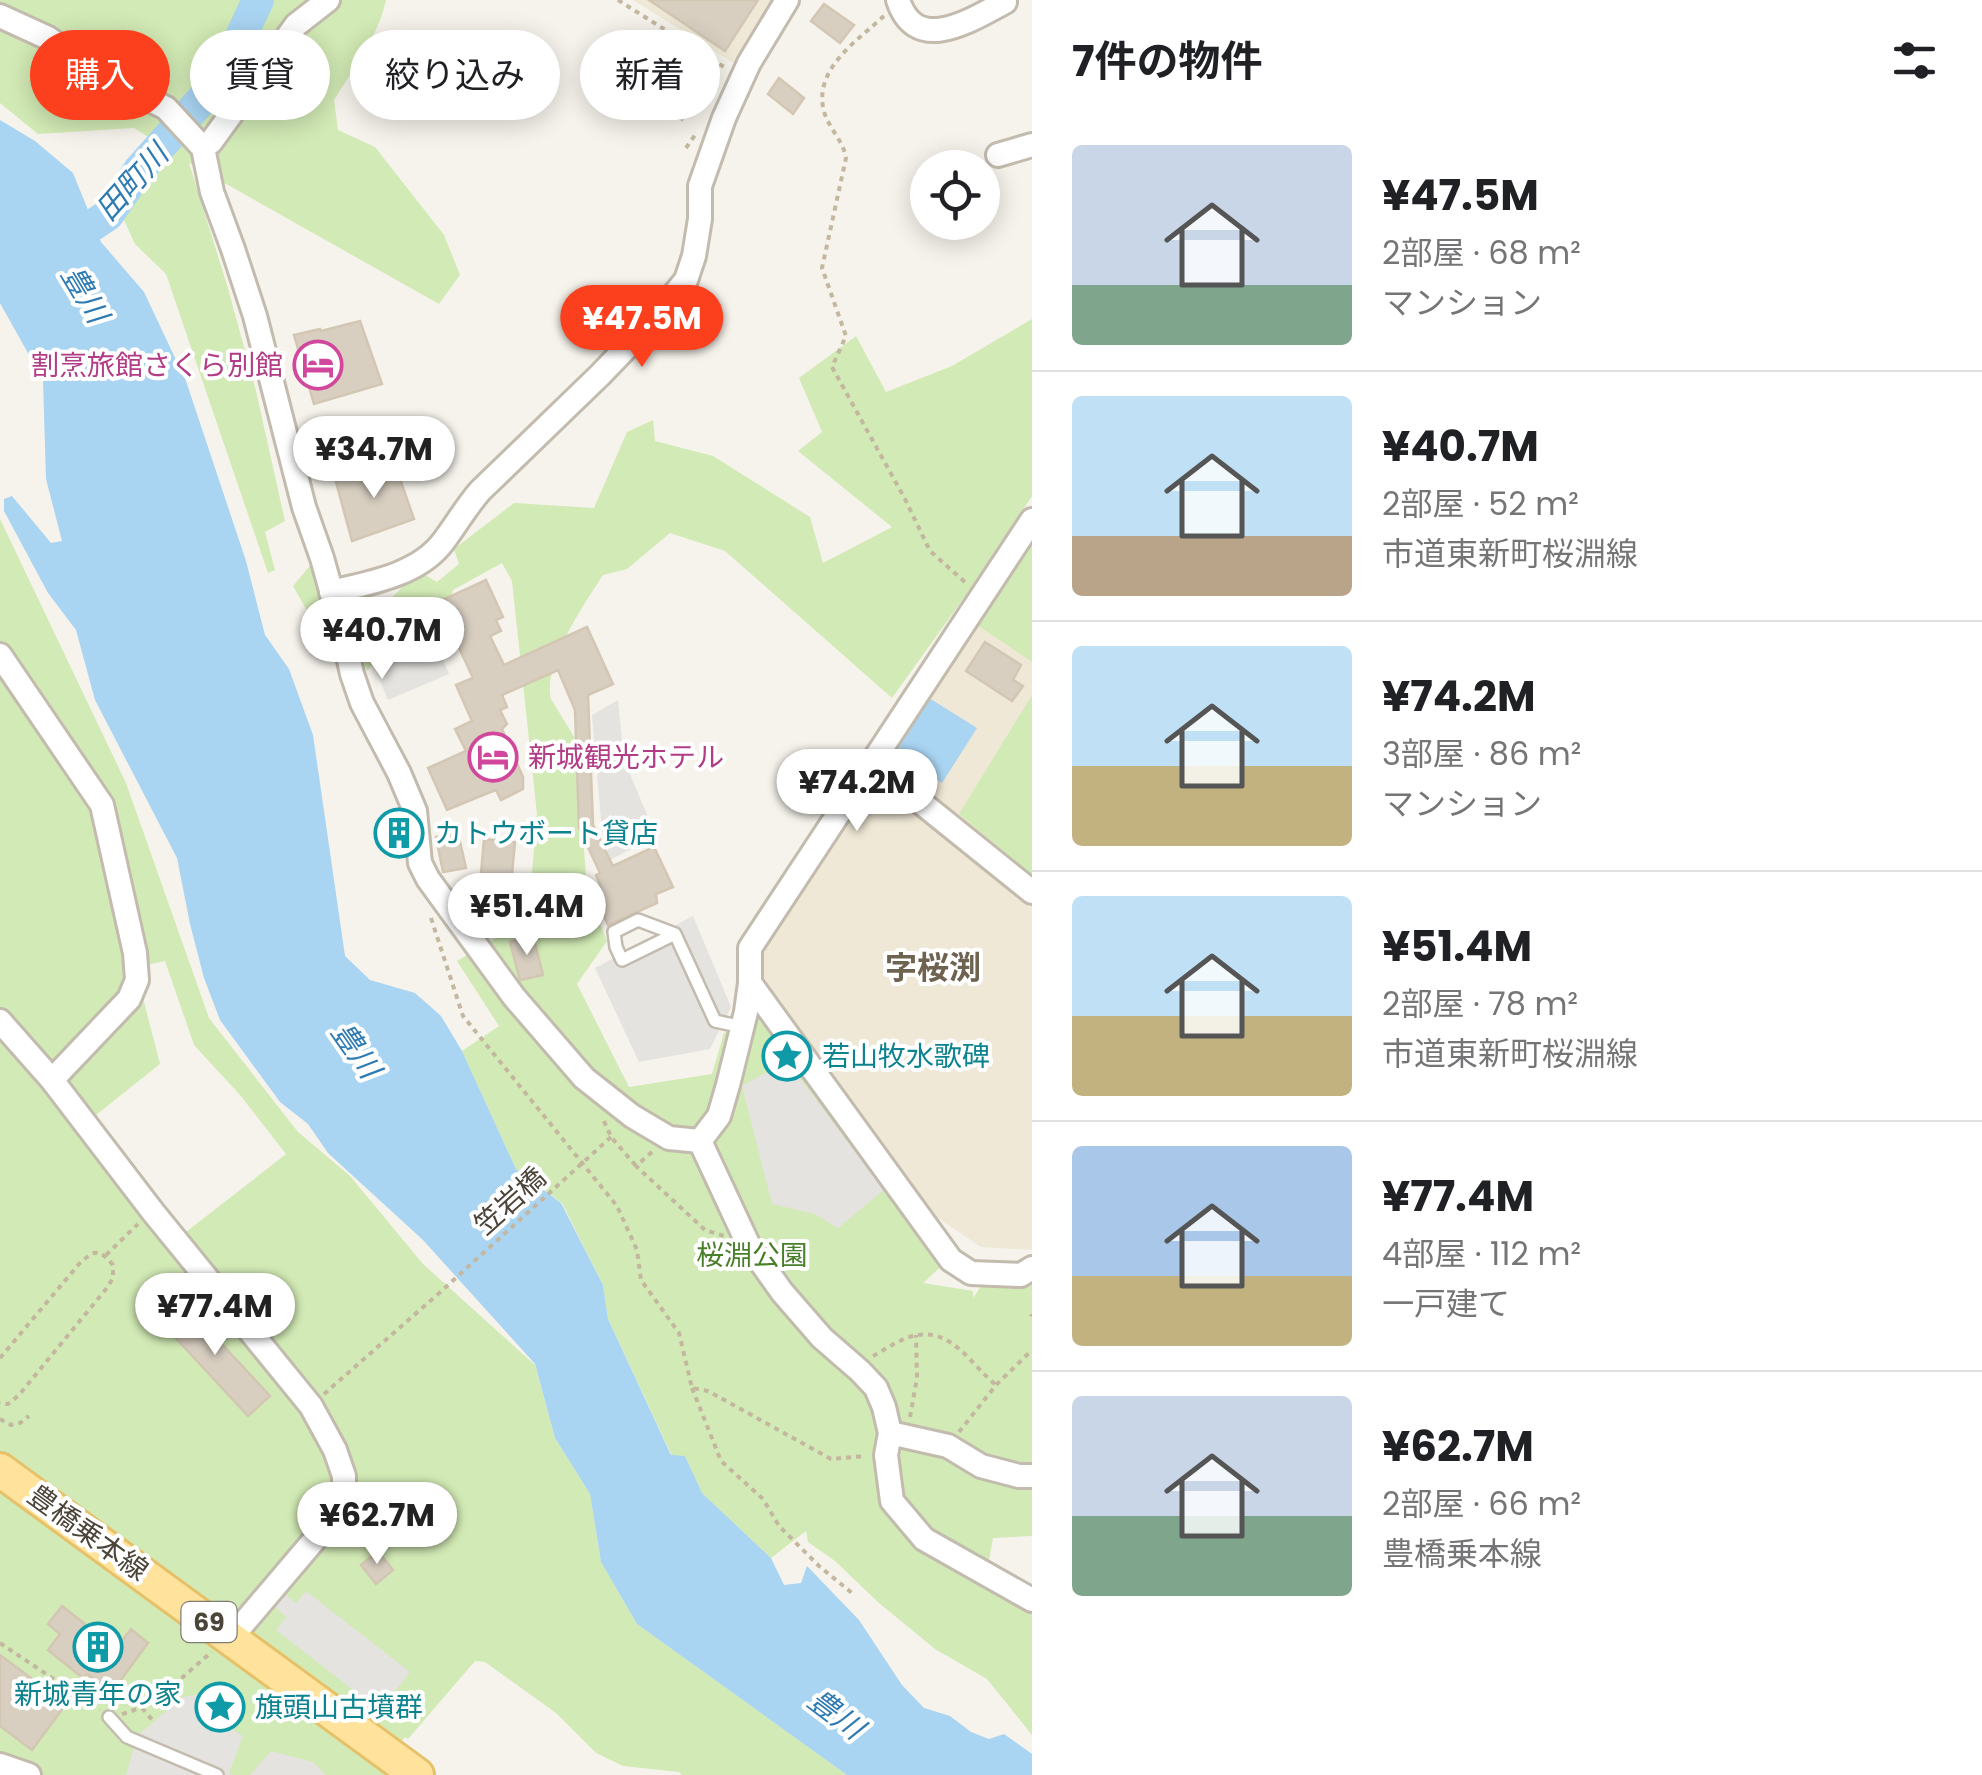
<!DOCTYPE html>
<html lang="ja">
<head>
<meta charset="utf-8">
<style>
	body { margin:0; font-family:Poppins,"Noto Sans JP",sans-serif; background:#f6f6f6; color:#202124; height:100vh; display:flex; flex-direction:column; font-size:38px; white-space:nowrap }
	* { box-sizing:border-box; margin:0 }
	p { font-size:32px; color:#757577 }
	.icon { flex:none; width:55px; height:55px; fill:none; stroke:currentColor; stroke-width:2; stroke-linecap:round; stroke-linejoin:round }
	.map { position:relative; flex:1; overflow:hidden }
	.details { display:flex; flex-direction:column; background:#fff; width:950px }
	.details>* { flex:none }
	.top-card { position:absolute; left:30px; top:30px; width:850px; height:90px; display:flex; gap:20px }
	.tools { position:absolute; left:910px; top:150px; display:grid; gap:20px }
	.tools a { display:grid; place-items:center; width:90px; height:90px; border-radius:50%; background:#fff; box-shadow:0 5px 25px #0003; font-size:50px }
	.price { position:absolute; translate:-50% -85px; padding:0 22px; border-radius:35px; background:#fff; color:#222; font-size:32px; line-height:65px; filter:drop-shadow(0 2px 5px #0008) }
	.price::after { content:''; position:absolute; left:50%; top:60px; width:30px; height:22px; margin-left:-15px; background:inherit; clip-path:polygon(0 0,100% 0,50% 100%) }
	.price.active { background:#fc3f1d; color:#fff }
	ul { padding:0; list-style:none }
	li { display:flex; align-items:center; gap:30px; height:250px; padding:0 40px }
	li+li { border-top:2px solid #e0e0e0 }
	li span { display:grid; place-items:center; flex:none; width:280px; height:200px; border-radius:10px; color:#555 }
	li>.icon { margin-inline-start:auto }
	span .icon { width:120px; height:120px; fill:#fffc; stroke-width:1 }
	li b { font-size:42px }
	h2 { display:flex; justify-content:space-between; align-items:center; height:120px; padding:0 40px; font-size:42px }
	.chip { padding:0 35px; border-radius:45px; background:#fff; box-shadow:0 5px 25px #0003; font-size:35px; line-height:90px }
	.chip.active { background:#fc3f1d; color:#fff }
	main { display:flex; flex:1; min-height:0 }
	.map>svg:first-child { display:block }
</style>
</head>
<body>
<main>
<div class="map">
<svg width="1032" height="1775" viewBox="0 0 1032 1775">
	<rect width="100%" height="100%" fill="#f6f3ec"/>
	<g fill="#efe8d6">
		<polygon points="633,0 779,0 735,64"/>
		<polygon points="1032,534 1032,1250 981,1247 923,1208 762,991 764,946"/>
	</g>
	<g fill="#d2eab5" fill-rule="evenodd">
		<path d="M0,0H386C378,37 354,68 334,100L338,130L375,147L444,235L460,275L439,304L189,163L227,285L256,391L285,521L265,532L275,570L268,573L166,274L135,244L124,220L134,198L172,152L134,128L38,134L0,103Z"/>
		<path d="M1032,319V496L968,592L892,698L725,551L670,533L627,569L603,575C585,603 542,665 551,699L576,740L587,890L607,941L577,984L629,1087L712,1074L724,1033L743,1027L753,992L945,1263L923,1283L973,1291V1298L984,1282L1032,1274V1536L993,1538L988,1566L1032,1607V1735L987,1679L935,1649L879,1603L835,1561L808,1542L806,1531L771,1558L702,1493L685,1456H672L608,1319L603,1285L562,1203L516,1169L462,1051L499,1026L457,961L528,919L537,814L512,581L502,563L453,590L440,638L383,651L367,671L353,641L328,634L320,609H306L293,586L313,562L342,582L366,624L418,571L437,582L459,564L454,549L514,503L594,508L627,432L653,420L655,441L713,456L810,517L823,563L892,527L798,451L822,432L799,378L856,336L886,392L952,366Z"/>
		<path d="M0,519L126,783L209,1018L298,1132L350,1176L423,1264L535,1365L555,1438L590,1494L601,1562L637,1624L847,1775H682L679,1772L623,1766L596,1753L556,1713L485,1662L475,1661L408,1739L405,1737L382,1766L394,1775H0ZM165,961L194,1045L240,1095L286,1154L186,1232L188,1237L175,1247L42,1079L134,979L61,1082L96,1115L160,1064L143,998L147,965Z"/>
		<polygon points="1032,543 1032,662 977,625"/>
		<polygon points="1032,695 1032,875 959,814"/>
	</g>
	<g fill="#e5e3e0">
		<polygon points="426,618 449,674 388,700 365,644"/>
		<polygon points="618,700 624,760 656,836 610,860 602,831 592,715"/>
		<polygon points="693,916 731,1007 710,1049 639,1062 595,968"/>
		<polygon points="765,1073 796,1073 884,1190 838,1228 815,1214 772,1204 742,1086"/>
		<polygon points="306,1591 410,1672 380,1711 276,1630 286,1617 272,1604 283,1593 296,1603"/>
		<polygon points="217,1691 230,1702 226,1710 228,1722 235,1731 243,1736 229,1773 232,1775 126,1775 137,1736 183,1697"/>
		<polygon points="271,1751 313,1762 326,1775 250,1775"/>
	</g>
	<g fill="#a9d4f2">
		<polygon points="0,120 35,141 73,173 101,242 144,292 186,381 246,561 265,635 289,669 313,735 345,956 370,980 415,993 441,1016 462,1051 516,1169 561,1203 603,1285 608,1319 671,1455 685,1456 702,1493 771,1558 784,1585 801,1583 807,1566 859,1620 902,1685 924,1708 950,1716 971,1732 989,1739 1004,1734 1032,1754 1032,1775 847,1775 637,1624 601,1562 590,1494 555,1438 535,1364 423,1240 328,1153 308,1124 280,1102 220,1020 204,978 190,924 177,858 95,700 76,630 48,593 4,511 4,499 12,496 51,543 62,541 46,479 43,380 0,303"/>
		<polygon points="929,698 977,728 942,783 895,754"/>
	</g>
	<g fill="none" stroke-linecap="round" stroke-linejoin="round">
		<polyline stroke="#a9d4f2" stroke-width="32" points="60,247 108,215 139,170 222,77 258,0"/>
	</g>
	<g fill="#d8cfc1" stroke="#d3c7b4" stroke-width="2.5">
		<polygon points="649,0 758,0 725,51"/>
		<polygon points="824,4 854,25 840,43 811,21"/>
		<polygon points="677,64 706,80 682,120 662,107 676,82 670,77"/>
		<polygon points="779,78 804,98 793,114 768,94"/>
		<polygon points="360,321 382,384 314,404 294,335 320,329 321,331"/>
		<polygon points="393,459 414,519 352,541 336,482"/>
		<polygon points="486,580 503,617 496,620 501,631 490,636 504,665 587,627 613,684 588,695 593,825 613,866 654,847 673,887 656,894 657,903 608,925 593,891 601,887 596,875 600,873 579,828 575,710 558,670 502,695 507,707 500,710 507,724 502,729 523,777 523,789 501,800 496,790 488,793 447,810 428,768 466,751 455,729 472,721 456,685 473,678 438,602"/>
		<polygon points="985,642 1021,665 1013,680 1023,686 1012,701 966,671"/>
		<polygon points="458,833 466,868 443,872 436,837"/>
		<polygon points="484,839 515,842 507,927 480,925 477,920"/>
		<polygon points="533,936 543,975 520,980 510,942"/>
		<polygon points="182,1301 270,1396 248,1416 160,1321"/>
		<polygon points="378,1551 393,1570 376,1584 361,1565"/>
		<polygon points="62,1606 109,1643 114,1637 121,1642 131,1629 148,1643 120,1681 100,1684 87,1674 83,1678 48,1650 60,1634 48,1624"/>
		<polygon points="0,1655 66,1704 32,1750 0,1726"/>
	</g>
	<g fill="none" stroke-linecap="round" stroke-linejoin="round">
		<g stroke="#c2bbae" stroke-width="16">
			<g id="service">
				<polyline points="675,934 622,960 616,947 614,932 638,920 675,934 715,1021 743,1027"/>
				<polyline points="109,1717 127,1737 217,1775"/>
			</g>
		</g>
		<g stroke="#c2bbae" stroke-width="28">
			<g id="minor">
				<path d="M898,0C916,56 971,20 1005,2"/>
				<polyline points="0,16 48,38 70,54 102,87 121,100 146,98 166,108 203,148 212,192 233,249 255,316 304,507 322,558 344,637 352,674 362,703 399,773 415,811 420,863 428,879 514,997 584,1078 632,1116 669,1138 700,1141"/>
				<polyline points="203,148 211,142 296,25 328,0"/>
				<polyline points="998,155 1032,145"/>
				<path d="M331,592C369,583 418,575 443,542C456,525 466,507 480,491L600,375L654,319L686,280L694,256L700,219V186L724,118L749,63L787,0"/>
				<polyline points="0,655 102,805 135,953 137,980 129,999 52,1080"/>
				<polyline points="872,763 1032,892"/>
				<polyline points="750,983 951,1260 971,1273 1021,1275 1032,1268"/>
				<polyline points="0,1021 52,1080 153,1212 311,1406 335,1450 344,1476 344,1505 231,1638"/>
				<polyline points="700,1141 719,1116 728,1085 746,1012 750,983 750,948 1032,520"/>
				<polyline points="700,1141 748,1244 782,1292 822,1338 860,1371 876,1388 884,1407 890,1433 886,1455 892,1501 924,1539 1032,1600"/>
				<polyline points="890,1433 948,1446 981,1466 1019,1476 1032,1476"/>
				<polyline points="0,1765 29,1775"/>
			</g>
		</g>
		<g stroke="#e6c16a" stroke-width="38">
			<polyline id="primary" points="0,1470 417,1775"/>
		</g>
		<g stroke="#c4b79f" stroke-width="4" stroke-dasharray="5 5" stroke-linecap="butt">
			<polyline points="618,0 724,67"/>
			<path d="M884,16C858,40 816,67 823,107C826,126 843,139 846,158L822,268L846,336L832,367L905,499L930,551L966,583"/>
			<polyline points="686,148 695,135"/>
			<polyline points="431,918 463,1016 617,1206 637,1250 641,1280 679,1333 692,1388 708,1391 831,1459 866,1456"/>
			<polyline points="604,1121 611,1137 636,1166"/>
			<polyline points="652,1152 636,1166 705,1230 724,1236"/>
			<polyline points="106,1255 138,1224"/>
			<polyline points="1031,1314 1032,1316"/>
			<path d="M873,1356C886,1349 903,1337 917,1335C953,1329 972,1366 996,1385"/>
			<path d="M0,1358L79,1264C94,1250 99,1248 113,1265V1278L106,1289L19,1395L8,1404L0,1403"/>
			<polyline points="692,1388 721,1461 763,1499 779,1526 819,1566 852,1593"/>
			<polyline points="324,1394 437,1295"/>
			<polyline points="910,1417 917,1378 916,1335"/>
			<polyline points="0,1419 11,1425 20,1423 29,1416"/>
			<polyline points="959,1432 996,1385 1032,1350"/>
			<polyline points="0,1643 100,1710"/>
			<polyline points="142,1708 154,1722"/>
			<path d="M122,1714C158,1705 184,1674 212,1652"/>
		</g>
		<use href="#service" stroke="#fff" stroke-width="11"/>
		<use href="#minor" stroke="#fff" stroke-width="22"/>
		<use href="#primary" stroke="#ffe39c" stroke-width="32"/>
		<polyline stroke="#c4b79f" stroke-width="4" stroke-dasharray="5 5" stroke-linecap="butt" points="437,1295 611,1137"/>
	</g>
	<defs>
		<g id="hotel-ring" transform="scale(2.5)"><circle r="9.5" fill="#fff" stroke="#d1479c" stroke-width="1.5"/><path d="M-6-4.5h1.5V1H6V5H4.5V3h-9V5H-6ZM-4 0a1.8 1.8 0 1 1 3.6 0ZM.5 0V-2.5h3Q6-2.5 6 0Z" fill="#d1479c"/></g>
		<g id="building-ring" transform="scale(2.5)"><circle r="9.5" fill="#fff" stroke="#0f9aa8" stroke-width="1.5"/><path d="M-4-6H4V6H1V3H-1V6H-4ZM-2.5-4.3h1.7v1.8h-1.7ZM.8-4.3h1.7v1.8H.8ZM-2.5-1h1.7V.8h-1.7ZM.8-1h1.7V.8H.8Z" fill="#0f9aa8"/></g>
		<g id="sight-ring" transform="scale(2.5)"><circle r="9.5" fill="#fff" stroke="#0f9aa8" stroke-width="1.5"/><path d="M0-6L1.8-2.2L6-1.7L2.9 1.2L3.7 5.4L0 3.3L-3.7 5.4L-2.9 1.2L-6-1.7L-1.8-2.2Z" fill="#0f9aa8"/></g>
	</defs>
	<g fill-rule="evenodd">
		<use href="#hotel-ring" x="318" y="365"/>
		<use href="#hotel-ring" x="493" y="757"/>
		<use href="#building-ring" x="399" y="833"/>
		<use href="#sight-ring" x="787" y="1056"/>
		<use href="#building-ring" x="98" y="1647"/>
		<use href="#sight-ring" x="220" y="1707"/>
	</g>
	<g text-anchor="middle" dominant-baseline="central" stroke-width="8" stroke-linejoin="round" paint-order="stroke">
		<rect fill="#fff" stroke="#817c74" stroke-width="2.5" x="181.5" y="1602" width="55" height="40" rx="8"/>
		<g font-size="25" font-weight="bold" fill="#4b4439">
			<text x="209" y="1622">69</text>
		</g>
		<g font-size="28" fill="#b23c85" stroke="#fff" text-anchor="end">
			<text x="283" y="365">割烹旅館さくら別館</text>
			<text x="528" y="757" text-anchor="start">新城観光ホテル</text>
		</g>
		<g font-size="28" fill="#0d838f" stroke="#fff" text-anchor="start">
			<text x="434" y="833">カトウボート貸店</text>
			<text x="822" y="1056">若山牧水歌碑</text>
			<text x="98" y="1694" text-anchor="middle">新城青年の家</text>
			<text x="255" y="1707">旗頭山古墳群</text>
		</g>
		<g font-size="28" fill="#4b4439" stroke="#fff">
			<text transform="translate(510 1201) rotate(-42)">笠岩橋</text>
			<text transform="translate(88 1533) rotate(36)">豊橋乗本線</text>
		</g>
		<g font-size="28" fill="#4a7f2a" stroke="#fff">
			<text x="752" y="1255">桜淵公園</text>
		</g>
		<g font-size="30" font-style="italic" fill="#2e7ab2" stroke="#fff">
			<text transform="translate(132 182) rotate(-48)">田町川</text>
			<text transform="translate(85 294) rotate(59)">豊川</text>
			<text transform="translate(356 1050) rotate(55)">豊川</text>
			<text transform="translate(836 1714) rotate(37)">豊川</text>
		</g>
		<g font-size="32" font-weight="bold" fill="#6e6250" stroke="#fff">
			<text x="933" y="967">字桜渕</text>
		</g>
	</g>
</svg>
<div class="tools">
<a><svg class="icon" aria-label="locate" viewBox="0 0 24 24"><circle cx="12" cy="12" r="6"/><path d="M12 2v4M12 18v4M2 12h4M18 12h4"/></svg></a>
</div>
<b class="price active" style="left:642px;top:370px">¥47.5M</b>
<b class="price" style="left:374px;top:501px">¥34.7M</b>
<b class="price" style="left:382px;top:682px">¥40.7M</b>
<b class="price" style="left:857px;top:834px">¥74.2M</b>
<b class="price" style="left:527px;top:958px">¥51.4M</b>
<b class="price" style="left:215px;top:1358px">¥77.4M</b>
<b class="price" style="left:377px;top:1567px">¥62.7M</b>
<div class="top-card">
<a class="chip active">購入</a>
<a class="chip">賃貸</a>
<a class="chip">絞り込み</a>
<a class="chip">新着</a>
</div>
</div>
<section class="details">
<h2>7件の物件<svg class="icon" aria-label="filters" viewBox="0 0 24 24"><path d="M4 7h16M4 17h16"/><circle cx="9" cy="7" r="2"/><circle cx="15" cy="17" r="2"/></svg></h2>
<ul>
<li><span style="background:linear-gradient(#c9d6e8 70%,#7fa58c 0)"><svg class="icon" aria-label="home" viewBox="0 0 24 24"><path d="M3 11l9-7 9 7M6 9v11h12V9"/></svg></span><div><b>¥47.5M</b><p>2部屋 · 68 m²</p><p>マンション</p></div></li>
<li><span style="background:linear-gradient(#bfe0f5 70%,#b9a48a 0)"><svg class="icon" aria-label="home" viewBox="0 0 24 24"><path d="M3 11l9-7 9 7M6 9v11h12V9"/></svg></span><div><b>¥40.7M</b><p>2部屋 · 52 m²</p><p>市道東新町桜淵線</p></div></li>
<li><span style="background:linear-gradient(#bfe0f5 60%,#c2b280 0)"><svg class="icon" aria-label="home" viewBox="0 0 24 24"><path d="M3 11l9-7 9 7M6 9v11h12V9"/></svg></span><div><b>¥74.2M</b><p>3部屋 · 86 m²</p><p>マンション</p></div></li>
<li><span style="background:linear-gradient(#bfe0f5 60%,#c2b280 0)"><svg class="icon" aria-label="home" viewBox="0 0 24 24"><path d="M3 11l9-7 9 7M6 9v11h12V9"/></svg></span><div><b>¥51.4M</b><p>2部屋 · 78 m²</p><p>市道東新町桜淵線</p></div></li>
<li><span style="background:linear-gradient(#a9c7e8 65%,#c2b280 0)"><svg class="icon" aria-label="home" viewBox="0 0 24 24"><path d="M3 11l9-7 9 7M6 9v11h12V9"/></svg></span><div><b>¥77.4M</b><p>4部屋 · 112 m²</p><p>一戸建て</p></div></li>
<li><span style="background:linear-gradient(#c9d6e8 60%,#7fa58c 0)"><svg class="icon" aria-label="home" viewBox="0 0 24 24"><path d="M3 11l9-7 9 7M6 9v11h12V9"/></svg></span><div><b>¥62.7M</b><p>2部屋 · 66 m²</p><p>豊橋乗本線</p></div></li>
</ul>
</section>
</main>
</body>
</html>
